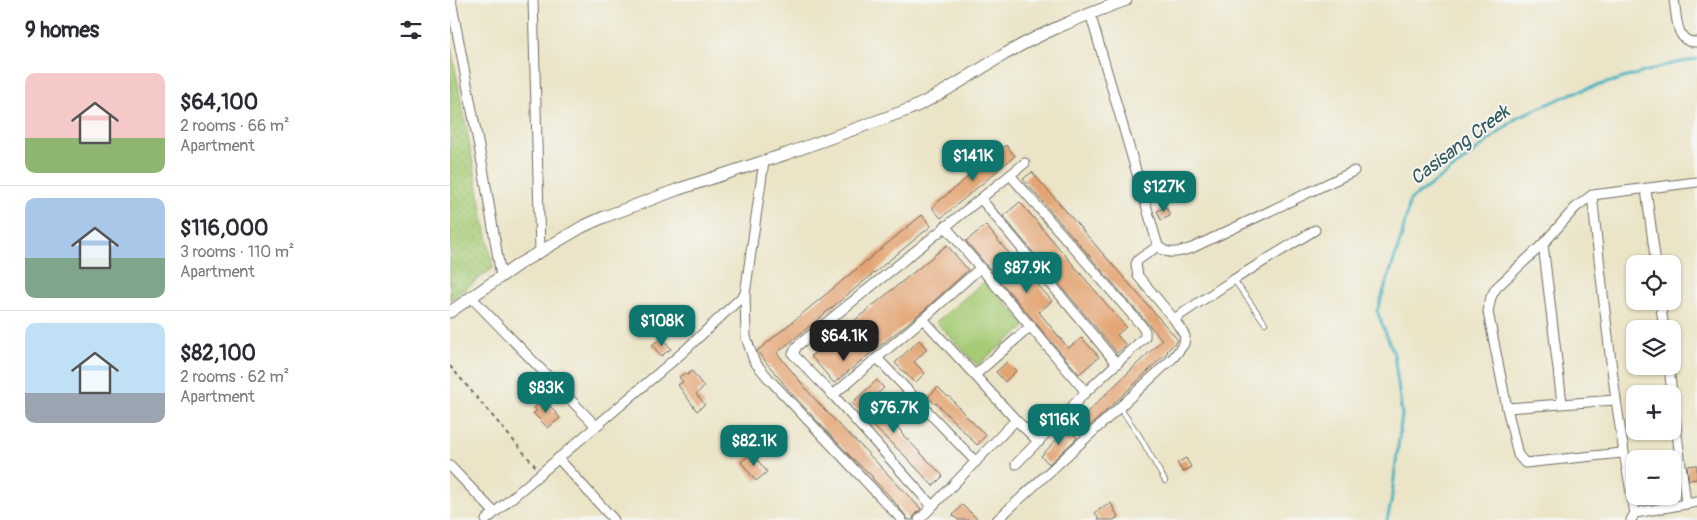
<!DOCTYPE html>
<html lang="en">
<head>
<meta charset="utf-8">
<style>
	body { margin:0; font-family:Pangolin,sans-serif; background:#f7f7f7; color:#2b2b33; height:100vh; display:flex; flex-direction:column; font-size:19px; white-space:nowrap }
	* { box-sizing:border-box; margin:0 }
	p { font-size:16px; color:#7c7c81 }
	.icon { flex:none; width:28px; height:28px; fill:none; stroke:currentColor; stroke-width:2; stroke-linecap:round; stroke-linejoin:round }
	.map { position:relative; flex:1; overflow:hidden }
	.panel { display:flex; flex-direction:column; background:#fff; width:450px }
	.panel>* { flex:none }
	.tools { position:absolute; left:1176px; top:255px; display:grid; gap:10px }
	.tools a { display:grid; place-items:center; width:55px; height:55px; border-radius:10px; background:#fff; box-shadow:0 1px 4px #0004; font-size:25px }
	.price { position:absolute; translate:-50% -42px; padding:0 11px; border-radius:10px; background:#0f766e; color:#fff; font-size:16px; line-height:32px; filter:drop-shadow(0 1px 2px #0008) }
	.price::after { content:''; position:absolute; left:50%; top:30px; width:15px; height:11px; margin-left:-8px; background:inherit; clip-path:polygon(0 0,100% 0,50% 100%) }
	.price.on { background:#222; color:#fff }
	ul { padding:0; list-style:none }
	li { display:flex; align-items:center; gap:15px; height:125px; padding:0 25px }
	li+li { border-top:1px solid #e1e1e2 }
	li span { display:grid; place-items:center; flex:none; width:140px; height:100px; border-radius:10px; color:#555 }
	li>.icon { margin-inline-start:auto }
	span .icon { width:60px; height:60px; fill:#fffc; stroke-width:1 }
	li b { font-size:21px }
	h2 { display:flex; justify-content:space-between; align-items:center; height:60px; padding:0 25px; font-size:21px }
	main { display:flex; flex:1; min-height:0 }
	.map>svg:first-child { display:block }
</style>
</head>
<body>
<main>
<section class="panel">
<h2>9 homes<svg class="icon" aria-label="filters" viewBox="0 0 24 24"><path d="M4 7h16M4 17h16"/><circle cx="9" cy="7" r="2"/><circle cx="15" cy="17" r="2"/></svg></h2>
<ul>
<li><span style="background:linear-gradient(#f6c9c9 65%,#8fb573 0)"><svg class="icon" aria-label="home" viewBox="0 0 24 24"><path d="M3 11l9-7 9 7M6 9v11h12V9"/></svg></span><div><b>$64,100</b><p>2 rooms · 66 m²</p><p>Apartment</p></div></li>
<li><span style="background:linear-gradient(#a9c7e8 60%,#7fa58c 0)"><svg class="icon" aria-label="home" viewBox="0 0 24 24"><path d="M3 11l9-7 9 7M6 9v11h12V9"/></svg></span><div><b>$116,000</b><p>3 rooms · 110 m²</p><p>Apartment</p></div></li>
<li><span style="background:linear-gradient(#bfe0f5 70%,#9aa5b1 0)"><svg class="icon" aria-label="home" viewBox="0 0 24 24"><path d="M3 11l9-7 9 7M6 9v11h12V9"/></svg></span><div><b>$82,100</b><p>2 rooms · 62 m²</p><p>Apartment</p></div></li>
</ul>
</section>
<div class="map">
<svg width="1247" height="520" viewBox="0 0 1247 520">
	<defs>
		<pattern id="grass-dots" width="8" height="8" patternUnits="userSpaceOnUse" patternTransform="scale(1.25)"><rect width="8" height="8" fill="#a5cb75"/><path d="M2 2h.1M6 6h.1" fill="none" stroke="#8eae65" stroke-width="1.8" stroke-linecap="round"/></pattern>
	</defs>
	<rect width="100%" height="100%" fill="#f6f6f2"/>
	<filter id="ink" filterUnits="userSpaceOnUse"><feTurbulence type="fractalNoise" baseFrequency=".02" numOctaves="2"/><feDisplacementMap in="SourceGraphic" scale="10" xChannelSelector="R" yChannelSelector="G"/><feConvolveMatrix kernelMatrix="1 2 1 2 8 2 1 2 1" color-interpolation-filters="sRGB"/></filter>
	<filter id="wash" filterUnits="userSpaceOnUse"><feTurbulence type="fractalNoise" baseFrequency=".0096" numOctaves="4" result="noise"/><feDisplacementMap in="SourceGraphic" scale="20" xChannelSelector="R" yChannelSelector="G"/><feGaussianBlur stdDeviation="1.12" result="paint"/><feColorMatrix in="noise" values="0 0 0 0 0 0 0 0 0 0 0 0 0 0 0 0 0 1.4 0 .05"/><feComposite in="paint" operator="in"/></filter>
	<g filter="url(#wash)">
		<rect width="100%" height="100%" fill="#ebe4c7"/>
		<polygon fill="url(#grass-dots)" stroke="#687b50" points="0,42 43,268 0,300"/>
		<polygon fill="#a5cb75" stroke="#687b50" points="536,280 576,326 527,365 486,322"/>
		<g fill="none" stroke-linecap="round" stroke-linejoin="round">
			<polyline stroke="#42b1be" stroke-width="3" points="937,520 941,503 952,414 944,354 927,311 951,239 960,200 1008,165 1068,117 1123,93 1221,64 1247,59"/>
		</g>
		<g id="blocks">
			<g fill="#e3a473">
				<polygon points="556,145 565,156 491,218 483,209 483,206"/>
				<polygon points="582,172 728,340 717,351 718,352 640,426 631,418 712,340 573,179"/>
				<polygon points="570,202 676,327 667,335 676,345 667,353 553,216"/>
				<polygon points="716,207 720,216 711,220 707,211"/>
				<polygon points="472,215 481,226 327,353 362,396 388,424 409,444 471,509 464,516 463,520 459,520 443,500 422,478 423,477 401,457 342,394 307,351"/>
				<polygon points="536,225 554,248 565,259 602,301 589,312 618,348 632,338 649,357 629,374 516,241"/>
				<polygon points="497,245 518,270 474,310 384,383 361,356"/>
				<polygon points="212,337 221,349 211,356 202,345"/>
				<polygon points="469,340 477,349 464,362 475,373 465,383 445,363"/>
				<polygon points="557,362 566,371 555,382 546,372"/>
				<polygon points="242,371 254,387 246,394 255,404 247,411 228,385 233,382 229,377 235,373 237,375"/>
				<polygon points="427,380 434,388 420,400 420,402 452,432 451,433 493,476 483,486 455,456 422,425 402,403"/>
				<polygon points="488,387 498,397 499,396 516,416 536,435 527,445 486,403 485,404 478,397"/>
				<polygon points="92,401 101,407 110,418 98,428 83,413 87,411 84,408"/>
				<polygon points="618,428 627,438 599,464 591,456"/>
				<polygon points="302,453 317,472 306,481 291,462"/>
				<polygon points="736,458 741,467 733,472 727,463"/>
				<polygon points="1247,465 1247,479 1239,480 1237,466"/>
				<polygon points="661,503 668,517 664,520 649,520 645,512"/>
				<polygon points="512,505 529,520 508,520 503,515"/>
			</g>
		</g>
	</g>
	<g filter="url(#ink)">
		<use href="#blocks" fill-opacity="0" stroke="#6e6c62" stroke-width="1"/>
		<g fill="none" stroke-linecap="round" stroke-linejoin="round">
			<g stroke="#6e6c62" stroke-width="6">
				<g id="service">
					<polyline points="784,280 815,323"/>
					<polyline points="670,408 689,435 715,481"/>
				</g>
			</g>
			<g stroke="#6e6c62" stroke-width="11">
				<g id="minor">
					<polyline points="1,0 33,168 51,276"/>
					<polyline points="83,0 90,251"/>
					<path d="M1224,0C1227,16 1225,44 1247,42"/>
					<path d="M640,13L708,246C718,256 729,252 742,248L904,171"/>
					<polyline points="560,175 691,325 695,331 695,337 636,392 566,464"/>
					<polyline points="1196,190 1206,264"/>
					<path d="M1142,195C1154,302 1164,408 1185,513"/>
					<polyline points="531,199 667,364"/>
					<polyline points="495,226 636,392"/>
					<polyline points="1093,244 1112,403"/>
					<polyline points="295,294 296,337 304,361 319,379 452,520"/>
					<polyline points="21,297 146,426"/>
					<polyline points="1210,301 1214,329"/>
					<polyline points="473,319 566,420 589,442"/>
					<polyline points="724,319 783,280 865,230"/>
					<polyline points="427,358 526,462"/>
					<polyline points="1219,366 1222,394"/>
					<polyline points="525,375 581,326"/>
					<polyline points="383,395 473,319 530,268"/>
					<polyline points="1222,396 1236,503"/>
					<polyline points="1057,408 1165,400"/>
					<polyline points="1172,453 1075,463 1068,455 1057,408 1038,312 1041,297 1046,288 1093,244 1125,208 1142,195 1247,182"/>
					<polyline points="108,458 164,520"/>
					<polyline points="0,466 44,512"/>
					<polyline points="482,506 383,395 343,354 347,346 575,163"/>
					<polyline points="36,520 232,353 295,294 314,161"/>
					<polyline points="469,520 566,420"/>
					<polyline points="547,520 723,358 734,344 735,336 724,319 688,276 686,264 688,260 708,246"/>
					<polyline points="1181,520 1185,513 1247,502"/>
				</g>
			</g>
			<g stroke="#6e6c62" stroke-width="13">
				<path id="tertiary" d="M0,312L69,264L132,227L154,217L229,189L336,154L460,109C492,95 520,75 550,57C590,33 633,16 676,0"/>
			</g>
			<polyline stroke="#6e6c62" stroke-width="2" stroke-dasharray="4 4" stroke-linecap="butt" points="0,366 86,467"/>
			<use href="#service" stroke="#fff" stroke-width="4.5"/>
			<use href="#minor" stroke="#fff" stroke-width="9"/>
			<use href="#tertiary" stroke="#fff" stroke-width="11"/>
		</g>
	</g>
	<g text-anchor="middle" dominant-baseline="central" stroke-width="4" stroke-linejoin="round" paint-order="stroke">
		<g font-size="19" font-style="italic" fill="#335a5e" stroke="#f6f6f2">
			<text transform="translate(1010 145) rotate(-37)">Casisang Creek</text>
		</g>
	</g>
</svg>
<div class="tools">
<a><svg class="icon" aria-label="locate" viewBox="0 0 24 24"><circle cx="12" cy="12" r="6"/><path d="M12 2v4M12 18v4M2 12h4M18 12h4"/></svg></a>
<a><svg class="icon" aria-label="layers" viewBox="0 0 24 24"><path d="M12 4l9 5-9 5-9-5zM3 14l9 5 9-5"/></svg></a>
<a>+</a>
<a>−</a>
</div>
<b class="price" style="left:523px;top:182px">$141K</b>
<b class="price" style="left:714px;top:213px">$127K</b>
<b class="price" style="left:577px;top:294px">$87.9K</b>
<b class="price" style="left:212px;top:347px">$108K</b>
<b class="price on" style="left:394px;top:362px">$64.1K</b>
<b class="price" style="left:96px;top:414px">$83K</b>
<b class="price" style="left:444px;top:434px">$76.7K</b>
<b class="price" style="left:609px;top:446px">$116K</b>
<b class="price" style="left:304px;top:467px">$82.1K</b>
</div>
</main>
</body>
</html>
